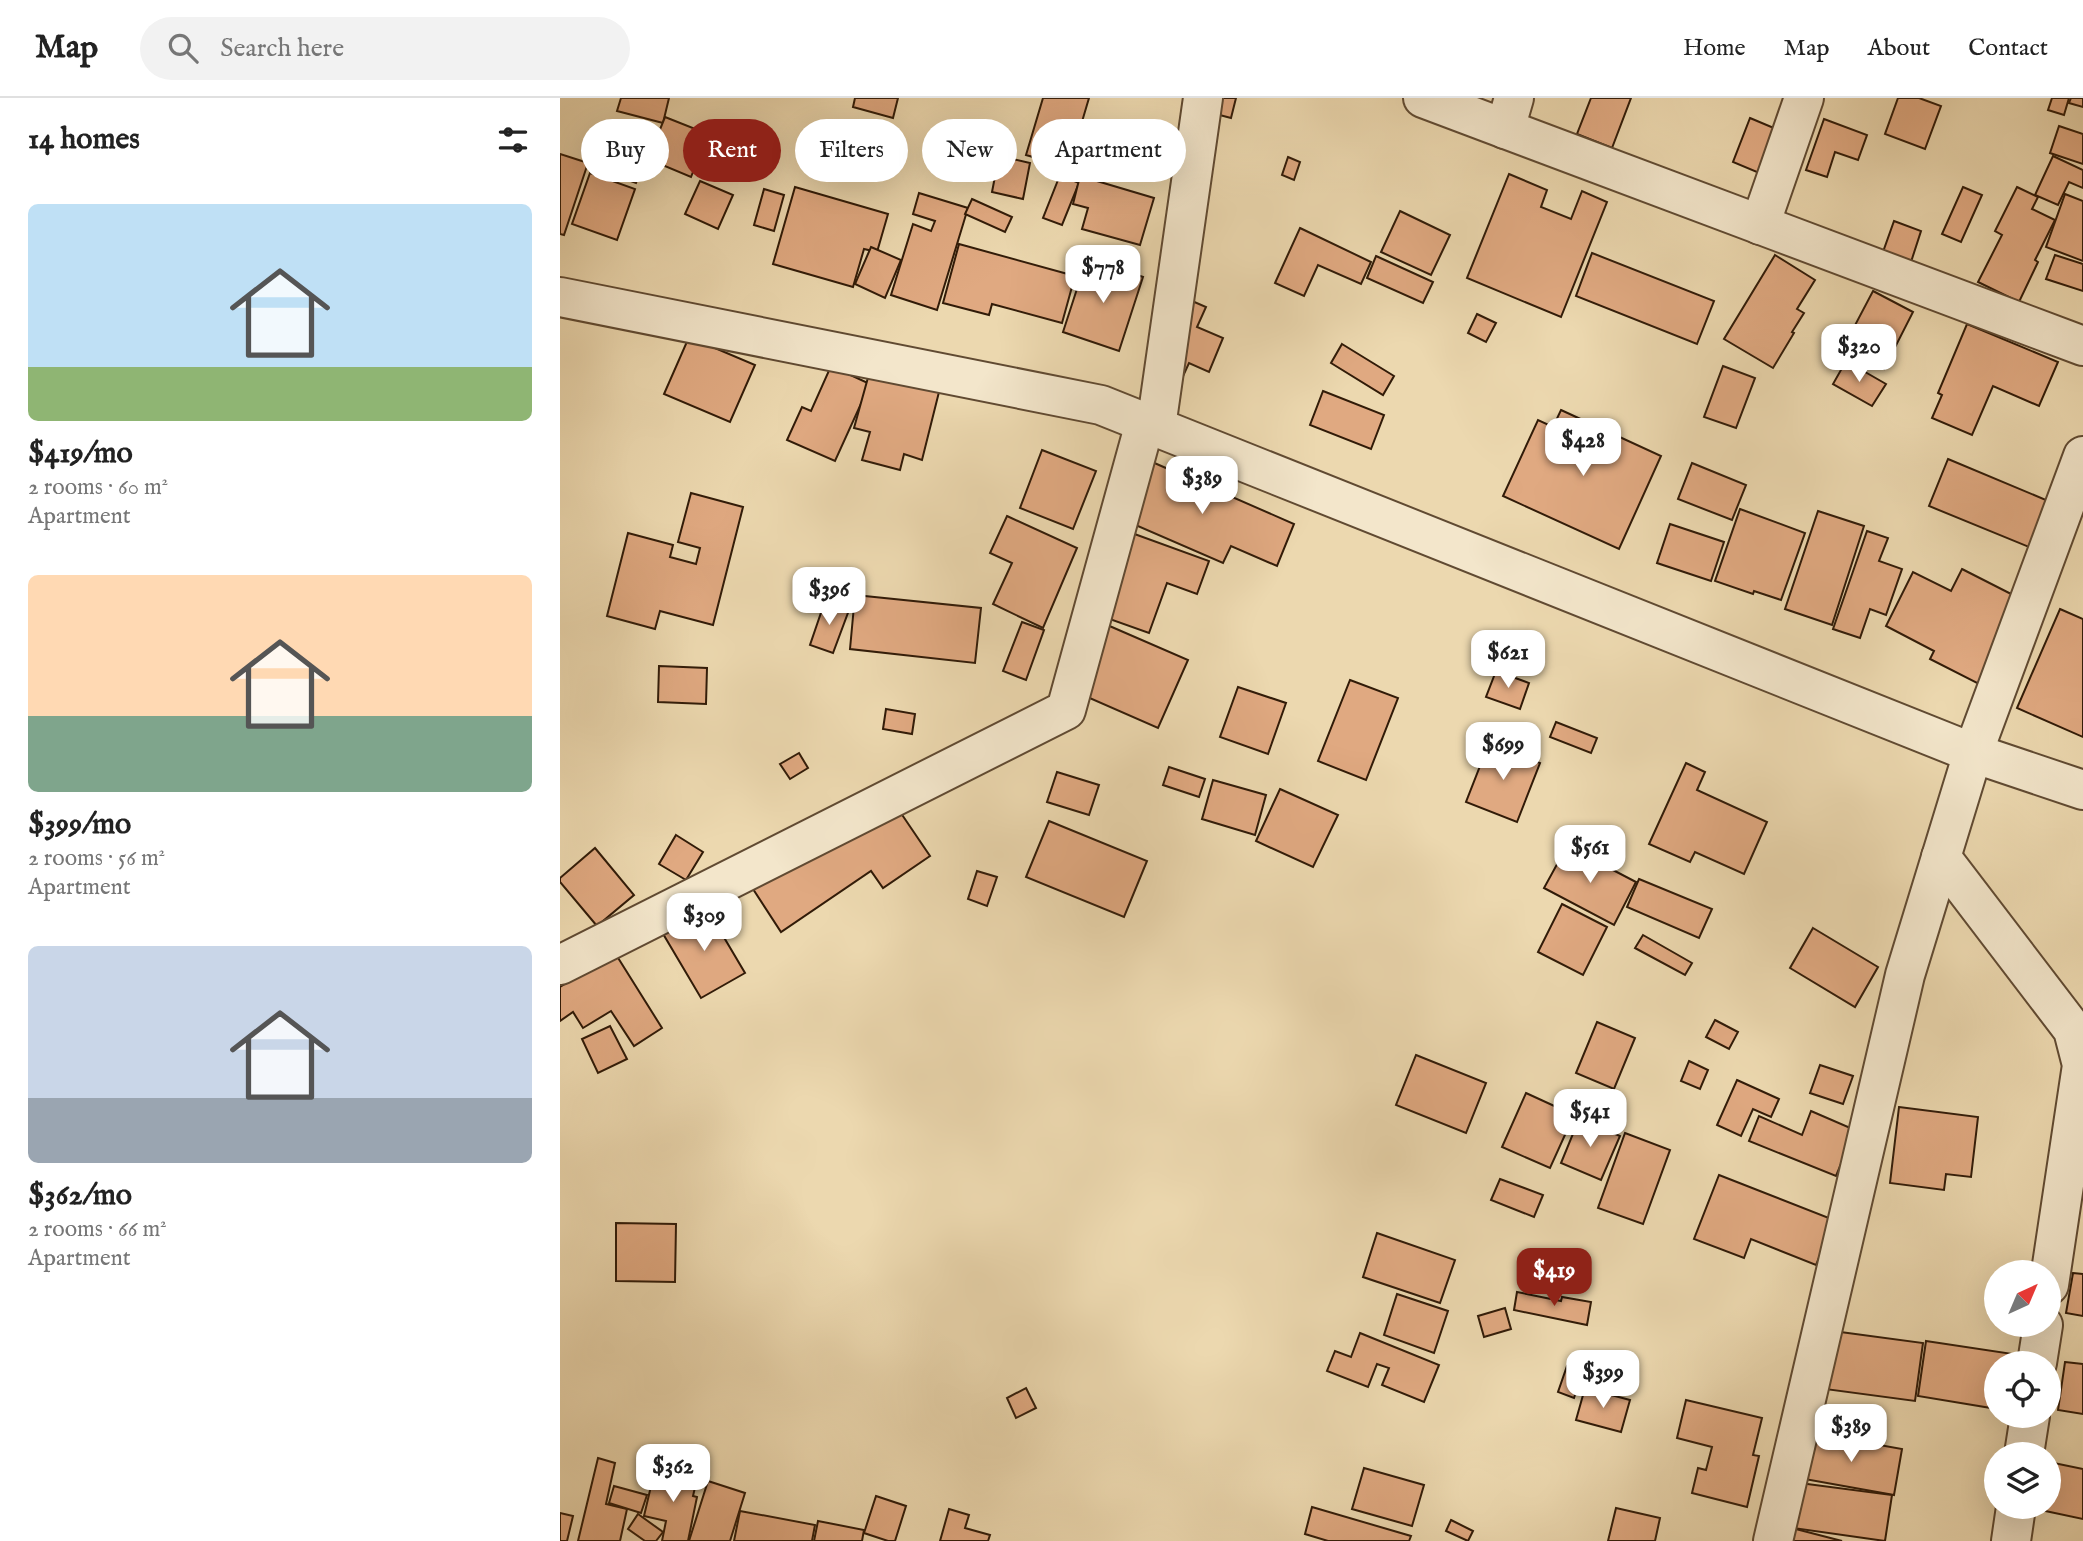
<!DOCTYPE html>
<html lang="en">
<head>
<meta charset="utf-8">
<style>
	body { margin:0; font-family:"IM FELL English",serif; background:#f2f2f2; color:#222; height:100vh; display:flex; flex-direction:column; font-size:26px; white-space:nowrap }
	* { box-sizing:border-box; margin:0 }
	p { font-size:23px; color:#767676 }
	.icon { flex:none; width:38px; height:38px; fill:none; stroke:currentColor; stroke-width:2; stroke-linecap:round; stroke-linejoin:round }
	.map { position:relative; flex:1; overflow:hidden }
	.sheet { display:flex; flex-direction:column; background:#fff; width:560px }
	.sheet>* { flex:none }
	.guide { position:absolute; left:21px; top:21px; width:665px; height:63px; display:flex; gap:14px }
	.needle { width:46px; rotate:44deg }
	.fabs { position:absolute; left:1424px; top:1162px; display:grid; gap:14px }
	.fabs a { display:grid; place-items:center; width:77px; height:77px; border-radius:50%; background:#fff; box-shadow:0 7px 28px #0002; font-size:35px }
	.price { position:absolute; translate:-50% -60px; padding:0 16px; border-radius:14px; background:#fff; color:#222; font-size:23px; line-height:46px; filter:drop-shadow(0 2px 4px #0008) }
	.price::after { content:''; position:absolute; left:50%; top:42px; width:21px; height:16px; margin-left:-10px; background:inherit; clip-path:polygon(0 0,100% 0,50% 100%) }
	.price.selected { background:#8f2418; color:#fff }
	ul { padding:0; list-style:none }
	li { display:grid; align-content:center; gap:14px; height:371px; padding:0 28px }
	li span { display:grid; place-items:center; height:217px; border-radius:10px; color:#555 }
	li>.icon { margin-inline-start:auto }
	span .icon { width:126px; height:126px; fill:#fffc; stroke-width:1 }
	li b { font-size:30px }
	h2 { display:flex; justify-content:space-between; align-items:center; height:84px; padding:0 28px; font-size:30px }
	.chip { padding:0 24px; border-radius:32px; background:#fff; box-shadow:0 7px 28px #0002; font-size:24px; line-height:63px }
	.chip.selected { background:#8f2418; color:#fff }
	header { display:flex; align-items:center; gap:42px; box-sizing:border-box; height:98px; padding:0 35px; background:#fff; border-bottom:2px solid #e0e0e0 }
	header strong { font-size:33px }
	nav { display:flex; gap:38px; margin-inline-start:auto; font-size:24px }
	.search { width:490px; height:63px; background:#f2f2f2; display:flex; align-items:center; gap:18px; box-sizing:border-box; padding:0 24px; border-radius:38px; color:#767676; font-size:26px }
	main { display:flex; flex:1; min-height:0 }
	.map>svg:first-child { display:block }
</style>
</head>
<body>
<header>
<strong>Map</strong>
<div class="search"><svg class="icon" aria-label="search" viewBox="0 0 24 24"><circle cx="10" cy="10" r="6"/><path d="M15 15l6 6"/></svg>Search here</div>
<nav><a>Home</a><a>Map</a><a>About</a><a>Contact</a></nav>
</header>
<main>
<section class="sheet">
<h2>14 homes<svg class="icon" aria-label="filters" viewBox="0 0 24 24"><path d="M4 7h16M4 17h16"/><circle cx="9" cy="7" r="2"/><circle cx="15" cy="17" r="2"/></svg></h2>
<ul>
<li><span style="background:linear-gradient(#bfe0f5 75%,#8fb573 0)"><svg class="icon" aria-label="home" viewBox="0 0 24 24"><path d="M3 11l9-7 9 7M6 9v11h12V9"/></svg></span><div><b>$419/mo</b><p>2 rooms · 60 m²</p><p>Apartment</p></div></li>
<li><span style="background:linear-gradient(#ffd9b3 65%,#7fa58c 0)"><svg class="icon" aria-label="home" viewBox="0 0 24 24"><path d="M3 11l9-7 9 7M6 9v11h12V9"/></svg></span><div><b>$399/mo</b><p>2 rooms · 56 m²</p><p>Apartment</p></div></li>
<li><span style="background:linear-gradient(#c9d6e8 70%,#9aa5b1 0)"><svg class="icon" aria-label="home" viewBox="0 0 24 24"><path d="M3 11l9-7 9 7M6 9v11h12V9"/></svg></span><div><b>$362/mo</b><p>2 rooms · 66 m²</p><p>Apartment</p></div></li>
</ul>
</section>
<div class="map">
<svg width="1523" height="1443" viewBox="0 0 1523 1443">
	<rect width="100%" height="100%" fill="#ecd8af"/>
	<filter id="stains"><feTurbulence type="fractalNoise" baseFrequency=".00286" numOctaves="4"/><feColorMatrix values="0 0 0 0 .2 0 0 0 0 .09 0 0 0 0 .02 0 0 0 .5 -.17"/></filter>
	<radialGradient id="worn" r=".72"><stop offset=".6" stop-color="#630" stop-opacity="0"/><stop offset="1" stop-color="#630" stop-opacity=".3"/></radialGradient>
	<g fill="#e0a981" stroke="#311b08" stroke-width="2">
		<polygon points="61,0 109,0 103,25 57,13"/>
		<polygon points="295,0 338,0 333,20 293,9"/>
		<polygon points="483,0 529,0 521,27 530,30 518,72 466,57"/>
		<polygon points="656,0 676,0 671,20 652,15"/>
		<polygon points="1031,0 1071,0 1052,50 1017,36"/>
		<polygon points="1338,0 1359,0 1381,8 1365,51 1325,36"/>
		<polygon points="1492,0 1509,0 1504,17 1488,12"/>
		<polygon points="1511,0 1523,0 1523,9 1509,5"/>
		<polygon points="105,19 148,36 131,79 88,61"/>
		<polygon points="1190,20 1221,33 1204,77 1173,64"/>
		<polygon points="1264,21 1307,37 1298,62 1275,54 1267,79 1246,72"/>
		<polygon points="1499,28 1523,36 1523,66 1490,55"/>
		<polygon points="157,37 194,46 185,82 148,73"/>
		<polygon points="38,52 82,68 76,85 32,69"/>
		<polygon points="0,56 28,65 4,137 0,136"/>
		<polygon points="439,58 470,65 463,101 432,94"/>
		<polygon points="1493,58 1523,72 1523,90 1509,84 1498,107 1475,97"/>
		<polygon points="728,59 740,64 734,82 722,77"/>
		<polygon points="30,75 75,91 57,142 12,126"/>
		<polygon points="949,76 987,92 981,109 1011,121 1022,93 1047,104 1001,219 907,180"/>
		<polygon points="500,77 519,85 502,127 483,120"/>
		<polygon points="520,78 594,100 580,147 522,131 528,110 513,106"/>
		<polygon points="140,83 173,97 158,131 125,116"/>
		<polygon points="235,89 328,116 317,154 304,151 293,189 213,166"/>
		<polygon points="1403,89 1422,97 1401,144 1382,136"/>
		<polygon points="1457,89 1478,99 1472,111 1495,122 1475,162 1478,164 1459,204 1418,184 1442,137 1435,133"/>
		<polygon points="204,91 224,97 214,133 194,127"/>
		<polygon points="359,95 408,110 377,212 331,197 353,126 371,133 375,123 353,116"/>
		<polygon points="1505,96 1523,103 1523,163 1486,149"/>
		<polygon points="412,101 452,119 445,134 405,116"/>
		<polygon points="840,113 890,137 871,177 821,154"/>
		<polygon points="1334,123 1361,133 1351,164 1323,154"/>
		<polygon points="740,130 811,164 801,186 758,167 744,198 715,185"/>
		<polygon points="399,146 515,178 502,225 432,206 429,217 383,205"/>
		<polygon points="311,149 341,162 325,200 295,186"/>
		<polygon points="1032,155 1154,203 1137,246 1016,198"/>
		<polygon points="1215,157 1255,182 1237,211 1244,215 1232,234 1234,235 1213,270 1164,241"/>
		<polygon points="1495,157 1523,166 1523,193 1486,181"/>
		<polygon points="816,158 873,184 863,205 807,180"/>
		<polygon points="527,160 583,179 559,253 503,234"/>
		<polygon points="1313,193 1353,214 1324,271 1283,250"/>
		<polygon points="616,196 646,209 637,229 663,240 649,274 629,265 618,289"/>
		<polygon points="917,216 936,225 926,244 908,235"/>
		<polygon points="1407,226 1498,264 1479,308 1433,288 1412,337 1372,320 1382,297 1378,295"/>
		<polygon points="129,239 195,267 170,324 104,296"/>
		<polygon points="782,246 834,278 823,297 771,265"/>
		<polygon points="1286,263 1326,286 1312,308 1273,286"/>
		<polygon points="271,268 310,286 275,363 227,342 242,309 251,313"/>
		<polygon points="1163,268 1195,280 1176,330 1144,319"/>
		<polygon points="309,276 379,294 362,362 344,356 340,372 302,362 310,334 294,330"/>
		<polygon points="763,293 824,317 811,351 750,327"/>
		<polygon points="1001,312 1101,358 1059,451 943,398 978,322 993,329"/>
		<polygon points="482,352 536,373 513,431 460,410"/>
		<polygon points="583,360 734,426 717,468 671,448 663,465 557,419"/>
		<polygon points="1388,361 1493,405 1474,451 1369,408"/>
		<polygon points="1132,365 1186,387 1172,422 1118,401"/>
		<polygon points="131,395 183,409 153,527 100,513 95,531 47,518 68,435 113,447 110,459 136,466 140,450 118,444"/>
		<polygon points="1180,411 1245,435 1221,502 1194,493 1193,496 1155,483"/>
		<polygon points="1258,413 1304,428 1272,527 1225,511"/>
		<polygon points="447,418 517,450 483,530 433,506 452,465 430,455"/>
		<polygon points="1110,426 1164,444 1151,483 1097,465"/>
		<polygon points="558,430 649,463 637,496 607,485 589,535 527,513"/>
		<polygon points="1307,433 1328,440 1319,463 1342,471 1326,517 1310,511 1300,540 1273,531"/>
		<polygon points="1402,471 1461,501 1419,586 1370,561 1374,553 1326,528 1353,474 1391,493"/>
		<polygon points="295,497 421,510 415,565 290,551"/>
		<polygon points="265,503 289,512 273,555 250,547"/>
		<polygon points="1500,511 1523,521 1523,639 1457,610"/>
		<polygon points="538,523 628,562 598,630 509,591"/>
		<polygon points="462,524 484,532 466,582 443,573"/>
		<polygon points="99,568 147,570 146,606 98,604"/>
		<polygon points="936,573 969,585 960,611 926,599"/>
		<polygon points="790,582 838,600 806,682 758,663"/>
		<polygon points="678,589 726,605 708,656 660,639"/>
		<polygon points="326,611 355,616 352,636 323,631"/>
		<polygon points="996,624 1037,640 1031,655 990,639"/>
		<polygon points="929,645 980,665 957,724 906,704"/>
		<polygon points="239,655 248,670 230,681 220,666"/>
		<polygon points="1126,665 1145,674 1137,692 1207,724 1184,776 1135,754 1130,764 1089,746"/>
		<polygon points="609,669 645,681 639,699 603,687"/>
		<polygon points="497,674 539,687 529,717 487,704"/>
		<polygon points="653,682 706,697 695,737 642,721"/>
		<polygon points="720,691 778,717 753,769 696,743"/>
		<polygon points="330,699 370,758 323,790 311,773 221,834 193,791"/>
		<polygon points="489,723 587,763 564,819 466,779"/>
		<polygon points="116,737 143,754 126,782 99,766"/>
		<polygon points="1007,748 1076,784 1054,827 984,790"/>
		<polygon points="35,750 74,797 37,828 0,784 0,780"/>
		<polygon points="417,773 437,779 427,808 408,801"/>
		<polygon points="1079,781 1152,811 1139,840 1067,809"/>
		<polygon points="1002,806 1047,829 1023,877 978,854"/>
		<polygon points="146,809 185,875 141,900 102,834"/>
		<polygon points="1253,830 1318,869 1295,909 1230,870"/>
		<polygon points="1083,837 1132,865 1125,877 1075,850"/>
		<polygon points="55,855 102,930 74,948 51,913 23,930 13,914 0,923 0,889"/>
		<polygon points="1155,922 1178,934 1169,951 1146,939"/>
		<polygon points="1037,924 1075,940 1054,991 1016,975"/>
		<polygon points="50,928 67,961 38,975 22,941"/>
		<polygon points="856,957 926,985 906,1035 836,1007"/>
		<polygon points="1129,963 1148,972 1140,991 1121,983"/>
		<polygon points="1260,967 1293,978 1283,1006 1250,995"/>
		<polygon points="1177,982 1219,1001 1211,1019 1193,1011 1181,1038 1157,1027"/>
		<polygon points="966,995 1014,1017 990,1070 942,1049"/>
		<polygon points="1339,1009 1418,1019 1411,1079 1386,1076 1384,1092 1330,1085"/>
		<polygon points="1251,1013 1295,1032 1276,1078 1189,1043 1199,1018 1242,1037"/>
		<polygon points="1019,1021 1060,1038 1041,1082 1001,1065"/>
		<polygon points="1065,1035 1110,1052 1083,1126 1038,1110"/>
		<polygon points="1159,1077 1274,1122 1256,1167 1191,1141 1184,1160 1134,1141"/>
		<polygon points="940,1081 983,1097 974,1119 931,1102"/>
		<polygon points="56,1125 116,1126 115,1184 56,1183"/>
		<polygon points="817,1135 895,1162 880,1205 803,1179"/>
		<polygon points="1513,1175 1523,1176 1523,1218 1506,1215"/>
		<polygon points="957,1194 1001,1203 1002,1199 1031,1204 1027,1227 954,1212"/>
		<polygon points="837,1196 888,1213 874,1255 824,1237"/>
		<polygon points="945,1210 951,1231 924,1239 918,1218"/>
		<polygon points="1273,1233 1363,1245 1355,1303 1265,1291"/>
		<polygon points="800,1235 879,1267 864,1304 822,1287 829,1270 817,1266 808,1289 767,1273 775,1253 791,1259"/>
		<polygon points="1366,1243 1466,1258 1465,1265 1437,1265 1437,1311 1358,1298"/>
		<polygon points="1505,1264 1523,1266 1523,1316 1498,1312"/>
		<polygon points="1007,1268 1023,1273 1014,1300 998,1294"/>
		<polygon points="466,1290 476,1310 456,1320 447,1300"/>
		<polygon points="1025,1290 1070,1302 1061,1334 1016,1322"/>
		<polygon points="1126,1302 1202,1320 1193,1357 1199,1358 1187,1409 1132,1395 1138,1370 1146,1372 1152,1349 1117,1340"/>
		<polygon points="1247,1334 1342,1351 1334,1397 1239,1380"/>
		<polygon points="38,1360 55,1365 46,1406 67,1411 60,1443 18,1443"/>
		<polygon points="1489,1364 1523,1371 1523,1421 1476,1411 1477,1409 1489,1409"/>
		<polygon points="804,1370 864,1387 852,1428 792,1411"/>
		<polygon points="95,1371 137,1381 133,1398 137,1399 128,1443 102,1443 106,1423 84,1418"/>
		<polygon points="148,1383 185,1395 170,1443 129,1443"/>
		<polygon points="1232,1384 1332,1397 1325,1443 1226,1429"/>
		<polygon points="54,1388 87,1397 81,1415 49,1405"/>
		<polygon points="316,1398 346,1408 335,1443 328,1443 304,1435"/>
		<polygon points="752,1409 851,1438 849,1443 768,1443 745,1436"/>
		<polygon points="1056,1410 1100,1420 1095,1443 1048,1443"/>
		<polygon points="389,1411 409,1417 405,1430 430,1437 428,1443 380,1443"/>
		<polygon points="180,1413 255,1427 252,1443 174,1443"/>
		<polygon points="0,1415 13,1418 7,1443 0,1443"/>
		<polygon points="78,1416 103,1434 96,1443 85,1443 68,1431"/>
		<polygon points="891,1422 913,1433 908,1443 886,1433"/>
		<polygon points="258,1423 304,1432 302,1443 254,1443"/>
		<polygon points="1228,1429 1282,1443 1225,1443"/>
	</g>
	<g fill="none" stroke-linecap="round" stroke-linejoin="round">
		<g stroke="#604a32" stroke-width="42">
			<g id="minor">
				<polyline points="863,0 1523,248"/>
				<polyline points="945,31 954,0"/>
				<polyline points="1200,127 1244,0"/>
				<polyline points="596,329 643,0"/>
				<polyline points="1381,759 1513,932 1522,967 1489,1187"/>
				<polyline points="0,867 506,612 585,325"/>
				<polyline points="1477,1265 1483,1227"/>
				<polyline points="1464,1356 1470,1318"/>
				<polyline points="1213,1443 1345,877 1413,655 1523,358"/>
				<polyline points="1451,1443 1456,1409"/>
			</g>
		</g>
		<g stroke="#604a32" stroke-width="42">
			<polyline id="tertiary" points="0,199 541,307 1413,655 1523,692"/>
		</g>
		<use href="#minor" stroke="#f3e6cb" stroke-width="38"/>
		<use href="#tertiary" stroke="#f3e6cb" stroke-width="38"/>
	</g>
	<rect width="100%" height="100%" filter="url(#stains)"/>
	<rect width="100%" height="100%" fill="url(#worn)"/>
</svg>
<div class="fabs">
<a><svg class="needle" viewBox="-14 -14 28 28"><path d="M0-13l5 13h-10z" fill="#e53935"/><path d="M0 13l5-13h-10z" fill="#767676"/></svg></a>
<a><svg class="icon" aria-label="locate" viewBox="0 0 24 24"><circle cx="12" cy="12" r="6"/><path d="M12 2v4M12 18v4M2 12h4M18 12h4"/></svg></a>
<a><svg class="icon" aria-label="layers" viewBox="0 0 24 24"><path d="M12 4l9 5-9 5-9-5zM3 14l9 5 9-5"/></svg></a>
</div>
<b class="price" style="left:543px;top:207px">$778</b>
<b class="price" style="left:1299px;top:286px">$320</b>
<b class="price" style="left:1023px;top:380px">$428</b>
<b class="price" style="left:642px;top:418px">$389</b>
<b class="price" style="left:269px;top:529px">$396</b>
<b class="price" style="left:948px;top:592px">$621</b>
<b class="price" style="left:943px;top:684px">$699</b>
<b class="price" style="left:1030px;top:787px">$561</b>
<b class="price" style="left:144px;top:855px">$309</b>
<b class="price" style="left:1030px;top:1051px">$541</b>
<b class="price selected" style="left:994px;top:1210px">$419</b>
<b class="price" style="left:1043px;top:1312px">$399</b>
<b class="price" style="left:1291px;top:1366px">$389</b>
<b class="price" style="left:113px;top:1406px">$362</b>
<div class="guide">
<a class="chip">Buy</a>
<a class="chip selected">Rent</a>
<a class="chip">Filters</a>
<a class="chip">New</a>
<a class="chip">Apartment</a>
</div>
</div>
</main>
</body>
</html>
